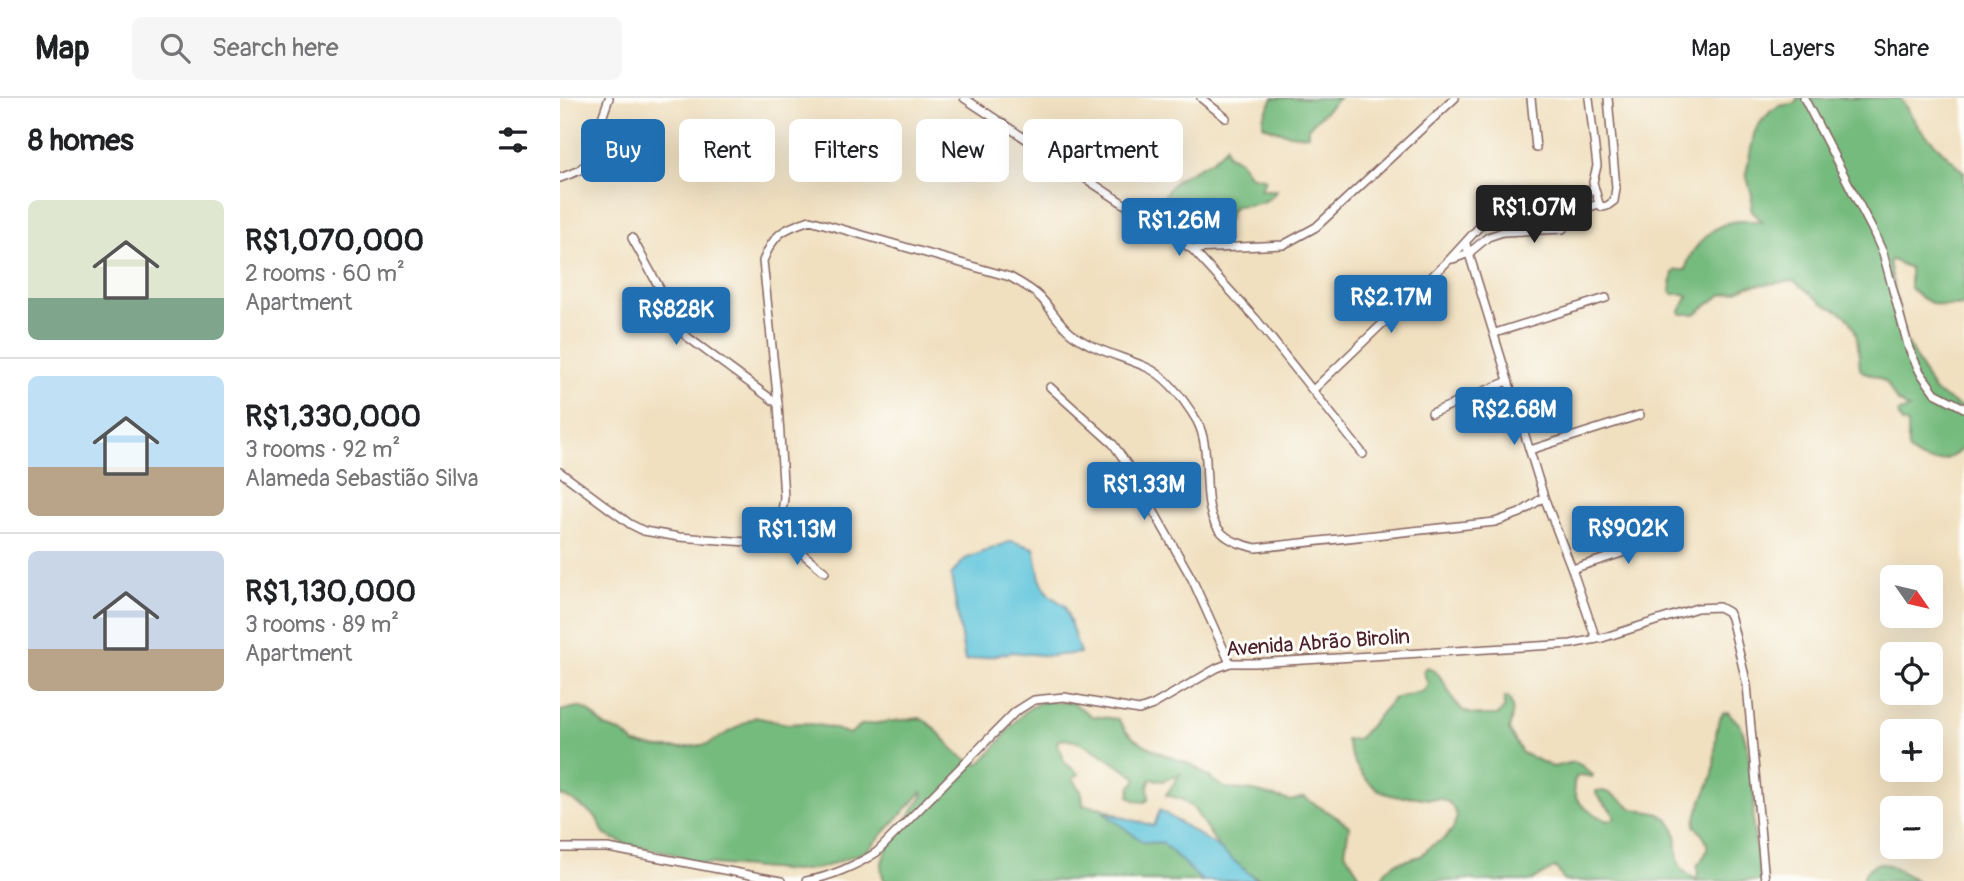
<!DOCTYPE html>
<html lang="en">
<head>
<meta charset="utf-8">
<style>
	body { margin:0; font-family:Pangolin,sans-serif; background:#f6f6f6; color:#202124; height:100vh; display:flex; flex-direction:column; font-size:26px; white-space:nowrap }
	* { box-sizing:border-box; margin:0 }
	p { font-size:23px; color:#757577 }
	.icon { flex:none; width:38px; height:38px; fill:none; stroke:currentColor; stroke-width:2; stroke-linecap:round; stroke-linejoin:round }
	.map { position:relative; flex:1; overflow:hidden }
	.sheet { display:flex; flex-direction:column; background:#fff; width:560px }
	.sheet>* { flex:none }
	.hud { position:absolute; left:21px; top:21px; width:665px; height:63px; display:flex; gap:14px }
	.needle { width:46px; rotate:124deg }
	.tools { position:absolute; left:1320px; top:467px; display:grid; gap:14px }
	.tools a { display:grid; place-items:center; width:63px; height:63px; border-radius:10px; background:#fff; box-shadow:0 7px 28px #0002; font-size:35px }
	.price { position:absolute; translate:-50% -60px; padding:0 16px; border-radius:7px; background:#1f6fb2; color:#fff; font-size:23px; line-height:46px; filter:drop-shadow(0 2px 4px #0008) }
	.price::after { content:''; position:absolute; left:50%; top:42px; width:21px; height:16px; margin-left:-10px; background:inherit; clip-path:polygon(0 0,100% 0,50% 100%) }
	.price.selected { background:#222; color:#fff }
	ul { padding:0; list-style:none }
	li { display:flex; align-items:center; gap:21px; height:175px; padding:0 28px }
	li+li { border-top:2px solid #e0e0e0 }
	li span { display:grid; place-items:center; flex:none; width:196px; height:140px; border-radius:10px; color:#555 }
	li>.icon { margin-inline-start:auto }
	span .icon { width:84px; height:84px; fill:#fffc; stroke-width:1 }
	li b { font-size:30px }
	h2 { display:flex; justify-content:space-between; align-items:center; height:84px; padding:0 28px; font-size:30px }
	.tag { padding:0 24px; border-radius:10px; background:#fff; box-shadow:0 7px 28px #0002; font-size:24px; line-height:63px }
	.tag.selected { background:#1f6fb2; color:#fff }
	header { display:flex; align-items:center; gap:42px; box-sizing:border-box; height:98px; padding:0 35px; background:#fff; border-bottom:2px solid #e0e0e0 }
	header strong { font-size:33px }
	nav { display:flex; gap:38px; margin-inline-start:auto; font-size:24px }
	.search { width:490px; height:63px; background:#f6f6f6; display:flex; align-items:center; gap:18px; box-sizing:border-box; padding:0 24px; border-radius:10px; color:#757577; font-size:26px }
	main { display:flex; flex:1; min-height:0 }
	.map>svg:first-child { display:block }
</style>
</head>
<body>
<header>
<strong>Map</strong>
<div class="search"><svg class="icon" aria-label="search" viewBox="0 0 24 24"><circle cx="10" cy="10" r="6"/><path d="M15 15l6 6"/></svg>Search here</div>
<nav><a>Map</a><a>Layers</a><a>Share</a></nav>
</header>
<main>
<section class="sheet">
<h2>8 homes<svg class="icon" aria-label="filters" viewBox="0 0 24 24"><path d="M4 7h16M4 17h16"/><circle cx="9" cy="7" r="2"/><circle cx="15" cy="17" r="2"/></svg></h2>
<ul>
<li><span style="background:linear-gradient(#dfe7d0 70%,#7fa58c 0)"><svg class="icon" aria-label="home" viewBox="0 0 24 24"><path d="M3 11l9-7 9 7M6 9v11h12V9"/></svg></span><div><b>R$1,070,000</b><p>2 rooms · 60 m²</p><p>Apartment</p></div></li>
<li><span style="background:linear-gradient(#bfe0f5 65%,#b9a48a 0)"><svg class="icon" aria-label="home" viewBox="0 0 24 24"><path d="M3 11l9-7 9 7M6 9v11h12V9"/></svg></span><div><b>R$1,330,000</b><p>3 rooms · 92 m²</p><p>Alameda Sebastião Silva</p></div></li>
<li><span style="background:linear-gradient(#c9d6e8 70%,#b9a48a 0)"><svg class="icon" aria-label="home" viewBox="0 0 24 24"><path d="M3 11l9-7 9 7M6 9v11h12V9"/></svg></span><div><b>R$1,130,000</b><p>3 rooms · 89 m²</p><p>Apartment</p></div></li>
</ul>
</section>
<div class="map">
<svg width="1404" height="783" viewBox="0 0 1404 783">
	<rect width="100%" height="100%" fill="#fdfcf7"/>
	<filter id="ink" filterUnits="userSpaceOnUse"><feTurbulence type="fractalNoise" baseFrequency=".0143" numOctaves="2"/><feDisplacementMap in="SourceGraphic" scale="14" xChannelSelector="R" yChannelSelector="G"/><feConvolveMatrix kernelMatrix="1 2 1 2 8 2 1 2 1" color-interpolation-filters="sRGB"/></filter>
	<filter id="wash" filterUnits="userSpaceOnUse"><feTurbulence type="fractalNoise" baseFrequency=".00686" numOctaves="4" result="noise"/><feDisplacementMap in="SourceGraphic" scale="28" xChannelSelector="R" yChannelSelector="G"/><feGaussianBlur stdDeviation="1.57" result="paint"/><feColorMatrix in="noise" values="0 0 0 0 0 0 0 0 0 0 0 0 0 0 0 0 0 1.4 0 .05"/><feComposite in="paint" operator="in"/></filter>
	<g filter="url(#wash)">
		<rect width="100%" height="100%" fill="#f0e0c0"/>
		<path fill="#93db95" stroke="#6e7d60" stroke-width="2" d="M991,98L1006,102L1011,111L1012,119L1000,129L955,132L946,123L947,120C958,110 976,103 991,98Z"/>
		<g fill="#76bb7e" stroke="#606d54" stroke-width="2">
			<path d="M713,0H779L748,30V37C735,39 714,33 703,27V20Z"/>
			<path d="M1237,0H1340L1360,31L1404,74V207C1379,210 1368,207 1350,190V170L1332,162L1329,164L1345,241L1374,293L1404,311V349C1387,366 1366,369 1348,352V328L1347,325H1342L1338,316L1339,314L1349,311L1336,302L1327,285L1318,279L1304,274L1300,271C1298,252 1300,226 1281,214C1276,211 1270,210 1266,207C1255,200 1245,191 1234,183L1188,188L1175,194L1161,197L1135,216H1121L1120,213L1128,198L1124,196H1113L1110,193L1113,175L1116,172H1126C1127,162 1131,155 1138,147C1156,125 1172,120 1202,124L1191,112L1192,97L1186,76L1194,36L1198,27L1212,12L1220,8L1236,5Z"/>
			<path d="M666,48L667,56L680,63L689,77L706,81L700,92H717C708,107 691,107 675,108L670,114L669,121C651,131 617,113 600,104C606,95 612,84 623,78C639,68 655,64 666,48Z"/>
			<path d="M867,569C889,577 888,608 909,615C917,618 929,617 938,617L944,610V600L948,599C956,610 951,620 949,632L962,655L993,669L1014,664L1021,667L1033,677L1032,679L1022,677L1016,679C1006,702 1030,715 1048,723L1055,720C1052,710 1042,705 1036,696V693C1049,691 1061,702 1070,709C1082,717 1098,709 1110,724C1126,744 1104,767 1136,781L1138,779L1137,768C1152,751 1150,744 1135,728C1136,708 1149,693 1153,675C1157,654 1152,633 1163,615L1168,614L1181,628L1187,647L1194,697L1193,729L1201,783H1004L996,769L971,783H916L909,781L893,783H820L826,772L836,765L861,758L871,748L884,741L893,731L897,718C895,713 893,708 889,705C881,699 876,701 867,701C865,701 859,699 856,699C851,698 845,699 840,699C809,695 793,669 786,642L796,641L801,638L833,601L864,593L868,586L863,573Z"/>
			<path d="M484,603L513,605L532,618L558,621L566,633L576,642L600,655L632,667L665,690L694,693L731,703L744,699C759,710 776,717 789,728L785,754L799,776L797,783H704L687,775L688,783H668L663,755L633,710L621,701L606,697L620,676L603,683L591,681L588,688L589,701L585,704C579,704 573,703 569,698L571,688L576,683V679C555,668 523,637 498,642L497,646L502,655L504,664L519,676L513,680L522,695L523,707L543,710L609,742L656,783H325C309,758 353,718 363,697L362,694L307,753L261,770L234,773L140,765L107,754L66,746L45,737L36,719L12,702L0,697V613L17,609L28,612L45,629L63,635L75,646L99,650H121L148,646L195,619L228,626L244,625L269,629L290,636L301,627L360,620C383,631 392,661 419,666C442,648 454,613 484,603Z"/>
			<path d="M1320,765L1329,767L1358,783H1302C1305,773 1310,767 1320,765Z"/>
		</g>
		<g fill="#5ec5db" stroke="#547283" stroke-width="2">
			<polygon points="451,443 474,450 480,481 489,497 505,508 520,555 489,558 453,554 405,563 391,477 405,461"/>
			<polygon points="600,712 655,747 698,783 642,783 603,745 583,744 543,714 594,728"/>
		</g>
	</g>
	<g filter="url(#ink)">
		<g fill="none" stroke-linecap="round" stroke-linejoin="round">
			<g stroke="#84635f" stroke-width="10">
				<g id="street">
					<polyline points="404,0 632,151 696,221 803,356"/>
					<polyline points="641,0 666,20"/>
					<polyline points="971,0 976,50"/>
					<polyline points="1029,0 1037,68 1033,84 1039,106"/>
					<polyline points="1244,0 1313,133 1323,155 1349,251 1360,274 1375,295 1404,310"/>
					<polyline points="0,80 18,73 26,66 49,0"/>
					<polyline points="1010,95 1016,116"/>
					<polyline points="72,140 126,238 218,306"/>
					<polyline points="906,146 984,399 1012,471 1036,541"/>
					<polyline points="632,151 723,147 756,129 895,0"/>
					<polyline points="893,161 909,155 928,139 943,134 1003,131 1020,112 1039,106 1042,109 1047,108 1054,103 1056,90 1048,0"/>
					<polyline points="935,235 1046,200"/>
					<polyline points="490,289 553,346 567,366 632,481 670,565"/>
					<polyline points="753,292 889,162 920,128 942,109 965,96 986,89 995,89 1010,95 1018,95 1034,91"/>
					<polyline points="872,315 948,283"/>
					<polyline points="970,352 1080,317"/>
					<polyline points="0,374 70,426 84,433 119,439 187,444 207,443"/>
					<path d="M220,425L224,400L218,306L203,163C214,135 223,131 250,122L450,179C461,185 472,191 481,200C492,212 500,227 512,236C535,253 561,258 586,269C607,278 625,303 637,323C655,356 637,411 662,435C671,444 684,447 696,450L935,424L960,415L984,399"/>
					<circle cx="217" cy="437" r="11"/>
					<polyline points="227,443 265,474"/>
					<polyline points="1012,471 1115,438"/>
					<polyline points="0,750 48,750 221,783"/>
					<path d="M246,783C270,779 297,767 317,754L455,614L474,602L504,599L579,612L593,607L657,570L670,565H694L1011,546L1042,540L1137,510L1159,509L1168,514L1171,520L1187,587L1205,783"/>
				</g>
			</g>
			<use href="#street" stroke="#fff" stroke-width="7"/>
		</g>
	</g>
	<g text-anchor="middle" dominant-baseline="central" stroke-width="6" stroke-linejoin="round" paint-order="stroke">
		<g font-size="21" fill="#4a1f2b" stroke="#fdfcf7">
			<text transform="translate(758 545) rotate(-4)">Avenida Abrão Birolin</text>
		</g>
	</g>
</svg>
<div class="tools">
<a><svg class="needle" viewBox="-14 -14 28 28"><path d="M0-13l5 13h-10z" fill="#e53935"/><path d="M0 13l5-13h-10z" fill="#757577"/></svg></a>
<a><svg class="icon" aria-label="locate" viewBox="0 0 24 24"><circle cx="12" cy="12" r="6"/><path d="M12 2v4M12 18v4M2 12h4M18 12h4"/></svg></a>
<a>+</a>
<a>−</a>
</div>
<b class="price selected" style="left:974px;top:147px">R$1.07M</b>
<b class="price" style="left:619px;top:160px">R$1.26M</b>
<b class="price" style="left:831px;top:237px">R$2.17M</b>
<b class="price" style="left:116px;top:249px">R$828K</b>
<b class="price" style="left:954px;top:349px">R$2.68M</b>
<b class="price" style="left:584px;top:424px">R$1.33M</b>
<b class="price" style="left:1068px;top:468px">R$902K</b>
<b class="price" style="left:237px;top:469px">R$1.13M</b>
<div class="hud">
<a class="tag selected">Buy</a>
<a class="tag">Rent</a>
<a class="tag">Filters</a>
<a class="tag">New</a>
<a class="tag">Apartment</a>
</div>
</div>
</main>
</body>
</html>
